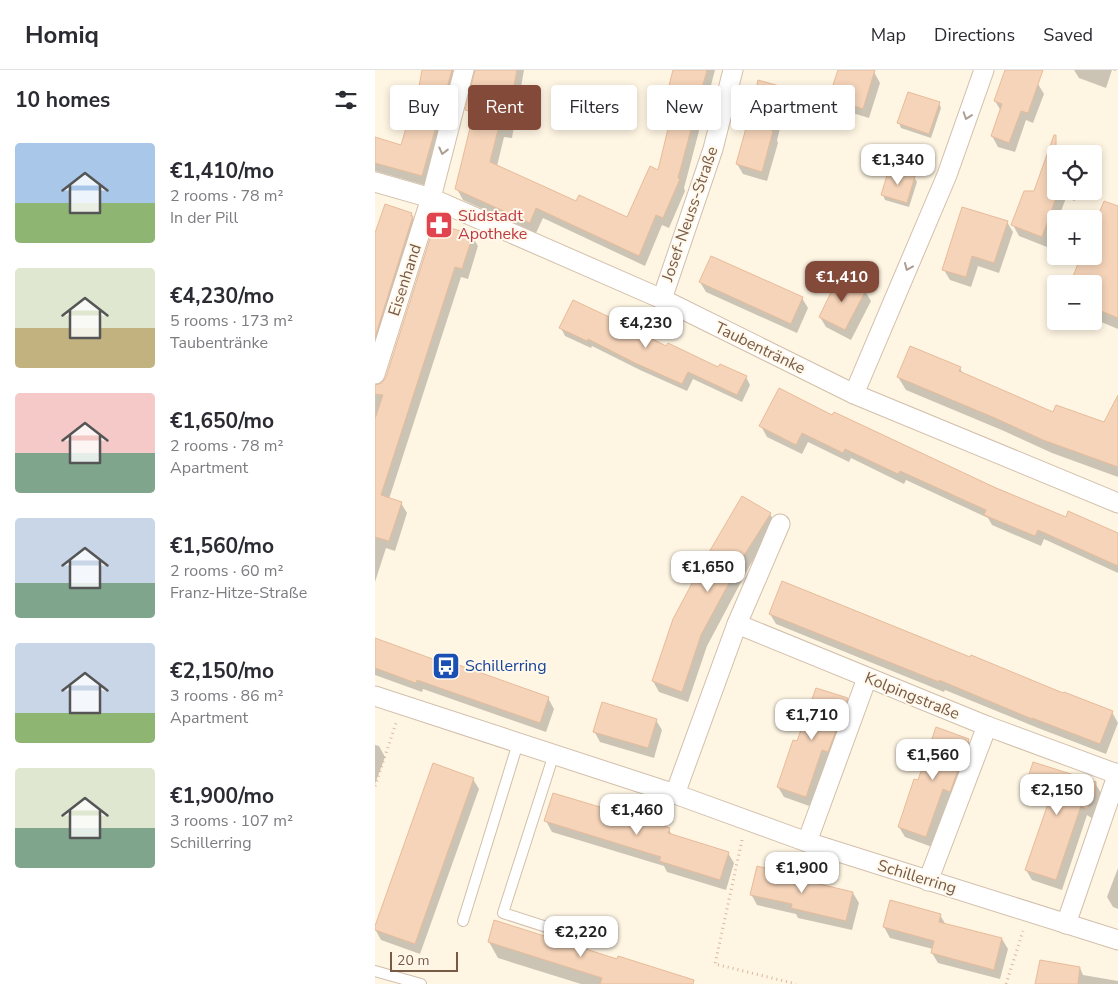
<!DOCTYPE html>
<html lang="en">
<head>
<meta charset="utf-8">
<style>
	body { margin:0; font-family:"Nunito Sans",sans-serif; background:#f7f7f7; color:#2b2b33; height:100vh; display:flex; flex-direction:column; font-size:19px; white-space:nowrap }
	* { box-sizing:border-box; margin:0 }
	p { font-size:16px; color:#7c7c81 }
	.icon { flex:none; width:28px; height:28px; fill:none; stroke:currentColor; stroke-width:2; stroke-linecap:round; stroke-linejoin:round }
	.map { position:relative; flex:1; overflow:hidden }
	.side { display:flex; flex-direction:column; background:#fff; width:375px }
	.side>* { flex:none }
	.guide { position:absolute; left:15px; top:15px; width:475px; height:45px; display:flex; gap:10px }
	.controls { position:absolute; left:672px; top:75px; display:grid; gap:10px }
	.controls a { display:grid; place-items:center; width:55px; height:55px; border-radius:5px; background:#fff; box-shadow:0 2px 8px #0003; font-size:25px }
	.scale { position:absolute; left:15px; bottom:12px; width:68px; box-sizing:border-box; padding-left:5px; border:2px solid #785b47; border-top:0; font-size:14px; line-height:18px; white-space:nowrap; color:#785b47; -webkit-text-stroke:4px #fff8eb; paint-order:stroke }
	.price { position:absolute; translate:-50% -42px; padding:0 11px; border-radius:10px; background:#fff; color:#222; font-size:16px; line-height:32px; filter:drop-shadow(0 1px 2px #0008) }
	.price::after { content:''; position:absolute; left:50%; top:30px; width:15px; height:11px; margin-left:-8px; background:inherit; clip-path:polygon(0 0,100% 0,50% 100%) }
	.price.on { background:#834a39; color:#fff }
	ul { padding:0; list-style:none }
	li { display:flex; align-items:center; gap:15px; height:125px; padding:0 15px }
	li span { display:grid; place-items:center; flex:none; width:140px; height:100px; border-radius:5px; color:#555 }
	li>.icon { margin-inline-start:auto }
	span .icon { width:60px; height:60px; fill:#fffc; stroke-width:1 }
	li b { font-size:21px }
	h2 { display:flex; justify-content:space-between; align-items:center; height:60px; padding:0 15px; font-size:21px }
	.tag { padding:0 18px; border-radius:5px; background:#fff; box-shadow:0 2px 8px #0003; font-size:18px; line-height:45px }
	.tag.on { background:#834a39; color:#fff }
	header { display:flex; align-items:center; gap:30px; box-sizing:border-box; height:70px; padding:0 25px; background:#fff; border-bottom:1px solid #e1e1e2 }
	header strong { font-size:24px }
	nav { display:flex; gap:28px; margin-inline-start:auto; font-size:18px }
	main { display:flex; flex:1; min-height:0 }
	.map>svg:first-child { display:block }
</style>
</head>
<body>
<header>
<strong>Homiq</strong>
<nav><a>Map</a><a>Directions</a><a>Saved</a></nav>
</header>
<main>
<section class="side">
<h2>10 homes<svg class="icon" aria-label="filters" viewBox="0 0 24 24"><path d="M4 7h16M4 17h16"/><circle cx="9" cy="7" r="2"/><circle cx="15" cy="17" r="2"/></svg></h2>
<ul>
<li><span style="background:linear-gradient(#a9c7e8 60%,#8fb573 0)"><svg class="icon" aria-label="home" viewBox="0 0 24 24"><path d="M3 11l9-7 9 7M6 9v11h12V9"/></svg></span><div><b>€1,410/mo</b><p>2 rooms · 78 m²</p><p>In der Pill</p></div></li>
<li><span style="background:linear-gradient(#dfe7d0 60%,#c2b280 0)"><svg class="icon" aria-label="home" viewBox="0 0 24 24"><path d="M3 11l9-7 9 7M6 9v11h12V9"/></svg></span><div><b>€4,230/mo</b><p>5 rooms · 173 m²</p><p>Taubentränke</p></div></li>
<li><span style="background:linear-gradient(#f6c9c9 60%,#7fa58c 0)"><svg class="icon" aria-label="home" viewBox="0 0 24 24"><path d="M3 11l9-7 9 7M6 9v11h12V9"/></svg></span><div><b>€1,650/mo</b><p>2 rooms · 78 m²</p><p>Apartment</p></div></li>
<li><span style="background:linear-gradient(#c9d6e8 65%,#7fa58c 0)"><svg class="icon" aria-label="home" viewBox="0 0 24 24"><path d="M3 11l9-7 9 7M6 9v11h12V9"/></svg></span><div><b>€1,560/mo</b><p>2 rooms · 60 m²</p><p>Franz-Hitze-Straße</p></div></li>
<li><span style="background:linear-gradient(#c9d6e8 70%,#8fb573 0)"><svg class="icon" aria-label="home" viewBox="0 0 24 24"><path d="M3 11l9-7 9 7M6 9v11h12V9"/></svg></span><div><b>€2,150/mo</b><p>3 rooms · 86 m²</p><p>Apartment</p></div></li>
<li><span style="background:linear-gradient(#dfe7d0 60%,#7fa58c 0)"><svg class="icon" aria-label="home" viewBox="0 0 24 24"><path d="M3 11l9-7 9 7M6 9v11h12V9"/></svg></span><div><b>€1,900/mo</b><p>3 rooms · 107 m²</p><p>Schillerring</p></div></li>
</ul>
</section>
<div class="map">
<svg width="743" height="914" viewBox="0 0 743 914">
	<rect width="100%" height="100%" fill="#fef5e3"/>
	<g fill="#0003">
		<polygon points="48,0 83,0 52,116 0,101 0,69 27,76 39,50"/>
		<polygon points="111,0 149,0 137,68 129,67 122,96 202,132 252,149 284,101 299,39 293,27 300,0 340,0 309,118 310,121 294,158 287,155 270,196 168,148 161,163 88,130 82,119 98,51 92,40"/>
		<polygon points="464,0 492,0 499,2 505,13 494,48 461,38 455,27"/>
		<polygon points="699,0 741,0 741,1 737,0 731,18 704,8"/>
		<polygon points="663,14 669,24 658,53 651,50 640,82 623,77 617,66 626,41 620,31"/>
		<polygon points="407,18 413,28 402,70 403,73 392,111 368,104 362,94"/>
		<polygon points="564,33 566,38 556,68 526,58 524,53"/>
		<polygon points="675,79 689,84 681,84 681,121 704,121 700,131 691,128 683,149 681,149 681,153 672,177 644,166 638,155 656,132"/>
		<polygon points="539,107 542,112 534,137 510,130 508,125"/>
		<polygon points="730,132 743,138 743,259 719,249 719,159"/>
		<polygon points="36,144 44,158 0,294 0,167"/>
		<polygon points="632,152 638,162 624,203 603,196 596,217 575,210 569,200"/>
		<polygon points="97,166 103,176 93,209 86,207 14,429 26,433 32,443 20,481 11,478 0,512 0,316 9,313"/>
		<polygon points="325,212 427,228 433,238 422,263 331,222"/>
		<polygon points="490,221 496,231 476,270 451,257 445,247"/>
		<polygon points="186,258 292,278 371,307 375,315 367,332 318,309 312,321 265,300 217,276 216,278 190,266"/>
		<polygon points="585,298 588,304 679,344 729,354 743,338 743,407 677,383 629,361 531,320 523,307"/>
		<polygon points="458,347 691,448 743,464 743,503 669,469 666,476 617,455 613,448 531,410 529,414 476,388 474,392 433,372 427,384 392,367 386,356"/>
		<polygon points="395,444 401,454 374,497 332,576 313,632 284,622 278,611 299,550"/>
		<polygon points="395,544 689,625 737,642 743,653 731,684 663,658 570,620 569,622 401,554"/>
		<polygon points="0,569 78,598 173,628 179,639 171,662 48,619 47,622 0,605"/>
		<polygon points="472,629 478,640 437,737 409,727 403,717 423,672"/>
		<polygon points="281,650 287,660 279,688 225,672 219,661"/>
		<polygon points="593,670 599,680 581,731 574,729 557,777 530,767 524,757 544,712"/>
		<polygon points="0,675 4,676 10,687 0,714"/>
		<polygon points="98,709 104,719 45,884 6,870 0,859"/>
		<polygon points="720,713 726,723 725,735 718,749 712,745 687,820 657,810 651,800 675,733 657,727 651,717"/>
		<polygon points="171,751 294,759 297,766 353,783 359,793 351,820 292,802 289,796 177,762"/>
		<polygon points="743,798 743,839 738,837 732,827"/>
		<polygon points="423,807 425,811 478,823 484,833 477,860 423,848 421,844 382,835 376,824"/>
		<polygon points="565,845 571,855 627,869 633,879 625,909 563,893 557,883 558,879 515,868 509,857"/>
		<polygon points="114,872 303,914 206,914 123,888"/>
		<polygon points="705,898 708,905 743,911 743,914 662,914"/>
	</g>
	<g fill="#f5d4b9" stroke="#e8bb99">
		<polygon points="47,0 77,0 47,106 0,93 0,67 26,75 34,48 38,49"/>
		<polygon points="100,0 142,0 131,58 124,56 115,92 201,131 204,125 252,147 275,96 283,100 300,30 291,27 298,0 332,0 303,108 305,109 288,148 281,145 264,186 161,138 155,153 80,119 99,42 90,40"/>
		<polygon points="463,0 500,0 488,39 454,27"/>
		<polygon points="630,0 668,0 653,43 646,41 634,73 616,66 627,34 619,31"/>
		<polygon points="383,10 408,17 397,61 398,61 387,102 361,94 378,33"/>
		<polygon points="533,22 565,32 554,64 522,53"/>
		<polygon points="679,65 681,65 681,128 667,167 636,155 649,121 659,121"/>
		<polygon points="514,99 540,106 532,133 506,125"/>
		<polygon points="729,131 743,136 743,248 719,238 719,214 695,214 706,186 719,186 719,156"/>
		<polygon points="10,134 37,143 36,146 38,146 0,267 0,163"/>
		<polygon points="587,137 633,151 619,193 597,186 591,207 567,200"/>
		<polygon points="60,153 98,165 87,199 80,197 6,425 27,432 14,471 0,467 0,349 8,325 0,324 0,315 7,313 11,307"/>
		<polygon points="336,186 428,227 416,254 324,212"/>
		<polygon points="464,206 491,220 470,260 444,247"/>
		<polygon points="198,230 247,253 291,276 293,273 343,297 345,294 372,306 362,325 313,302 307,314 260,293 213,269 212,271 184,258"/>
		<polygon points="535,276 586,297 584,301 678,342 681,335 729,352 743,325 743,397 668,370 620,348 522,307"/>
		<polygon points="404,318 457,345 459,342 621,418 691,447 693,441 743,463 743,496 663,460 660,466 609,445 611,440 525,401 523,404 470,379 468,383 427,363 421,375 384,356"/>
		<polygon points="367,426 396,443 368,487 326,565 307,622 277,611 298,549 330,489"/>
		<polygon points="407,511 595,587 596,585 688,623 689,622 738,641 725,674 657,648 657,649 564,610 564,612 394,544"/>
		<polygon points="0,568 77,596 78,593 174,627 165,653 42,610 41,613 0,598"/>
		<polygon points="441,618 473,628 453,682 447,680 431,727 402,717 418,670 422,671"/>
		<polygon points="227,632 282,649 273,678 218,662"/>
		<polygon points="561,657 594,669 575,722 568,719 551,767 523,757 539,709 543,710"/>
		<polygon points="658,692 721,712 720,724 712,739 706,736 681,810 650,800 676,725 650,717"/>
		<polygon points="58,693 99,708 40,874 0,860 0,856"/>
		<polygon points="178,723 295,758 293,763 354,782 345,810 284,791 286,787 169,751"/>
		<polygon points="382,796 423,806 423,809 478,822 471,851 416,838 417,834 375,825"/>
		<polygon points="515,830 566,844 564,852 627,868 619,900 556,883 559,871 508,857"/>
		<polygon points="119,850 242,889 243,886 319,910 318,914 225,914 227,908 113,872"/>
		<polygon points="665,890 705,897 703,914 660,914"/>
	</g>
	<g fill="none" stroke-linecap="round" stroke-linejoin="round">
		<g stroke="#d2bfab" stroke-width="12">
			<g id="lane">
				<polyline points="179,684 128,843 218,872"/>
				<polyline points="88,851 143,673"/>
				<polyline points="0,901 46,914"/>
			</g>
		</g>
		<g stroke="#d2bfab" stroke-width="21">
			<g id="street">
				<polyline points="0,112 56,128 287,229 479,324 743,433"/>
				<polyline points="287,229 338,79 358,0"/>
				<polyline points="0,304 56,128 89,0"/>
				<polyline points="479,324 572,105 609,0"/>
				<polyline points="362,554 612,656 742,704"/>
				<polyline points="0,626 300,724 432,772 743,870"/>
				<polyline points="300,724 362,554 405,454"/>
				<polyline points="432,772 492,608"/>
				<polyline points="553,811 612,656"/>
				<polyline points="691,854 743,703"/>
			</g>
		</g>
		<g stroke="#dab89c" stroke-width="3" stroke-dasharray="1 4" stroke-linecap="butt">
			<polyline points="0,716 21,653"/>
			<polyline points="367,770 340,894 421,914"/>
			<polyline points="631,914 648,861"/>
		</g>
		<use href="#lane" stroke="#fff" stroke-width="10"/>
		<use href="#street" stroke="#fff" stroke-width="19"/>
	</g>
	<defs><path id="oneway-chevron" d="M-2-3.5L2.5 0L-2 3.5" fill="none" stroke-width="1.6" stroke-linecap="round" stroke-linejoin="round" transform="scale(1.25)"/></defs>
	<g stroke="#ae9d91">
		<use href="#oneway-chevron" transform="translate(592 46) rotate(109)"/>
		<use href="#oneway-chevron" transform="translate(68 81) rotate(104)"/>
		<use href="#oneway-chevron" transform="translate(533 197) rotate(113)"/>
	</g>
	<defs>
		<g id="pharmacy-square" transform="scale(1.4375)"><rect x="-9" y="-9" width="18" height="18" rx="4" fill="#e0444e" stroke="#fff8eb"/><path d="M-2-6h4v4h4v4h-4v4h-4v-4h-4v-4h4Z" fill="#fff"/></g>
		<g id="bus-square" transform="scale(1.4375)"><rect x="-9" y="-9" width="18" height="18" rx="4" fill="#1a4fb4" stroke="#fff8eb"/><path d="M-5-6H5V4H4V6H2V4H-2V6H-4V4H-5ZM-3.5-4V0h7V-4ZM-3.5 1.2v1.5H-2V1.2ZM2 1.2v1.5H3.5V1.2Z" fill="#fff"/></g>
	</defs>
	<g fill-rule="evenodd">
		<use href="#pharmacy-square" x="64" y="155"/>
		<use href="#bus-square" x="71" y="596"/>
	</g>
	<g text-anchor="middle" dominant-baseline="central" stroke-width="4" stroke-linejoin="round" paint-order="stroke">
		<g font-size="16" fill="#785b47" stroke="#fff8eb">
			<text transform="translate(315 144) rotate(-71)">Josef-Neuss-Straße</text>
			<text transform="translate(30 210) rotate(-72)">Eisenhand</text>
			<text transform="translate(385 278) rotate(26)">Taubentränke</text>
			<text transform="translate(537 626) rotate(22)">Kolpingstraße</text>
			<text transform="translate(542 807) rotate(17)">Schillerring</text>
		</g>
		<g font-size="16" fill="#be3a42" stroke="#fff8eb" text-anchor="start">
			<text x="83" y="146">Südstadt<tspan x="83" dy="18">Apotheke</tspan></text>
		</g>
		<g font-size="16" fill="#164399" stroke="#fff8eb" text-anchor="start">
			<text x="90" y="596">Schillerring</text>
		</g>
	</g>
</svg>
<div class="controls">
<a><svg class="icon" aria-label="locate" viewBox="0 0 24 24"><circle cx="12" cy="12" r="6"/><path d="M12 2v4M12 18v4M2 12h4M18 12h4"/></svg></a>
<a>+</a>
<a>−</a>
</div>
<div class="scale">20 m</div>
<b class="price" style="left:523px;top:116px">€1,340</b>
<b class="price on" style="left:467px;top:233px">€1,410</b>
<b class="price" style="left:271px;top:279px">€4,230</b>
<b class="price" style="left:333px;top:523px">€1,650</b>
<b class="price" style="left:437px;top:671px">€1,710</b>
<b class="price" style="left:558px;top:711px">€1,560</b>
<b class="price" style="left:682px;top:746px">€2,150</b>
<b class="price" style="left:262px;top:766px">€1,460</b>
<b class="price" style="left:427px;top:824px">€1,900</b>
<b class="price" style="left:206px;top:888px">€2,220</b>
<div class="guide">
<a class="tag">Buy</a>
<a class="tag on">Rent</a>
<a class="tag">Filters</a>
<a class="tag">New</a>
<a class="tag">Apartment</a>
</div>
</div>
</main>
</body>
</html>
